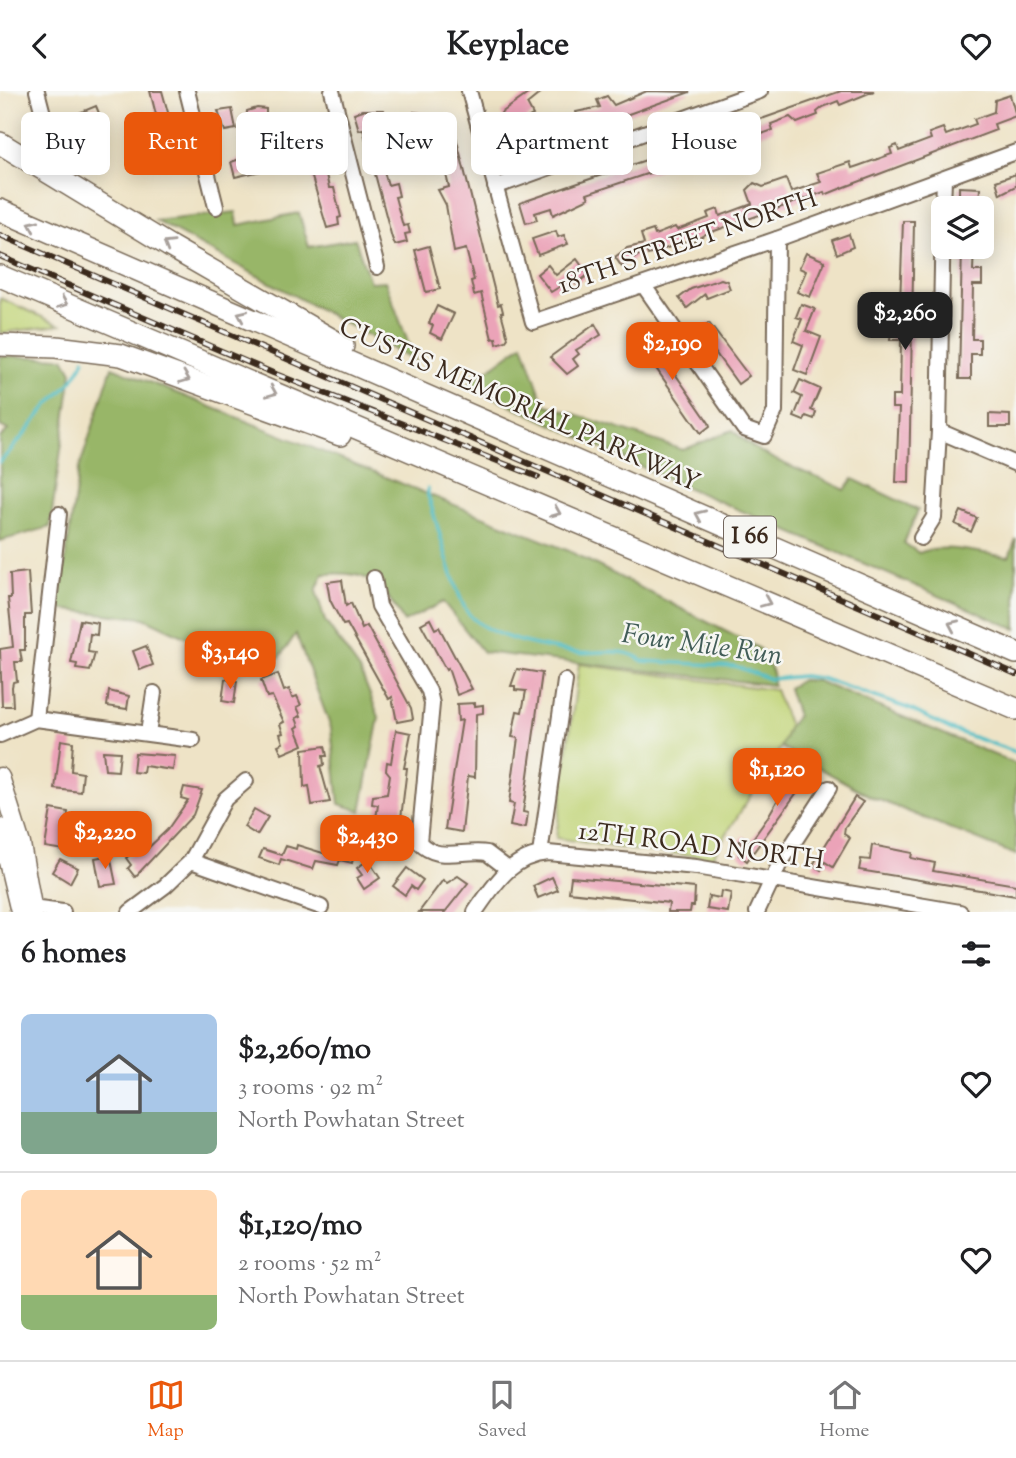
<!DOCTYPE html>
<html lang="en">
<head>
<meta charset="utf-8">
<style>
	body { margin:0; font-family:"Sorts Mill Goudy",serif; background:#f6f6f6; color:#202124; height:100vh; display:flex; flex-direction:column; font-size:26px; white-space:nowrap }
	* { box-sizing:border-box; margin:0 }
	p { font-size:23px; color:#757577 }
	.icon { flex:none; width:38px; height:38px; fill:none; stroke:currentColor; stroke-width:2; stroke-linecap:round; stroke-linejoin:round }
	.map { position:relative; height:821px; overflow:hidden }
	.side { display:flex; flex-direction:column; background:#fff; flex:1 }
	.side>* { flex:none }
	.top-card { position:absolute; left:21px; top:21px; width:975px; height:63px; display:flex; gap:14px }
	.controls { position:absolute; left:931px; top:105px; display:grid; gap:14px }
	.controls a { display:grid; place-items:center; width:63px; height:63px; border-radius:10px; background:#fff; box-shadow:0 4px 18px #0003; font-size:35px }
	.price { position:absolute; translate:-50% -60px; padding:0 16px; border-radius:14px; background:#ea580c; color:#fff; font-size:23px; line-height:46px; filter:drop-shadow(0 2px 4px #0008) }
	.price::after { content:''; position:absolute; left:50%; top:42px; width:21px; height:16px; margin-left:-10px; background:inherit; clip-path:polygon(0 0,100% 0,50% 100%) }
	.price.selected { background:#222; color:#fff }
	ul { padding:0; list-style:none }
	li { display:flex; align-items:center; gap:21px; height:175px; padding:0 21px }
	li+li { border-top:2px solid #e0e0e0 }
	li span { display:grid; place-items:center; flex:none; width:196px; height:140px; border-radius:10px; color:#555 }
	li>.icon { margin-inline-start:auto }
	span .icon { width:84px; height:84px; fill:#fffc; stroke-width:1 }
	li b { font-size:30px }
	h2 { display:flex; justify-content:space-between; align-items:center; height:84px; padding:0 21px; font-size:30px }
	.pill { padding:0 24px; border-radius:10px; background:#fff; box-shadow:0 4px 18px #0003; font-size:24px; line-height:63px }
	.pill.selected { background:#ea580c; color:#fff }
	header { display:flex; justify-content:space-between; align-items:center; height:91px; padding:0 21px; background:#fff; font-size:32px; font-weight:700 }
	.dock { display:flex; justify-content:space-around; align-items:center; height:98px; border-top:2px solid #e0e0e0; background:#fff; font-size:19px; color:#757577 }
	.dock a { display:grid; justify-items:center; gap:4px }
	.dock .selected { color:#ea580c }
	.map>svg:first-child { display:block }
</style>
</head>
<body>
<header><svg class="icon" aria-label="back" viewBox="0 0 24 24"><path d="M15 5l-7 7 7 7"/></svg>Keyplace<svg class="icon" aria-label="heart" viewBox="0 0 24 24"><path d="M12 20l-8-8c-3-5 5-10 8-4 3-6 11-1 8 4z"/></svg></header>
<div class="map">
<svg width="1016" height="821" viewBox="0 0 1016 821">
	<rect width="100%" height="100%" fill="#f6f6f2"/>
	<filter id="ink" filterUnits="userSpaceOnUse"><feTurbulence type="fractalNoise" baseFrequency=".0143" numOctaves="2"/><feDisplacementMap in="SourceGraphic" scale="14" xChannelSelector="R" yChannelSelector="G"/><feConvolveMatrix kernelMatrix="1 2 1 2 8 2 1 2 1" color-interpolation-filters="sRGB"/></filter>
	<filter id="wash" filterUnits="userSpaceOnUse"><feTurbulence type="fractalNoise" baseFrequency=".00686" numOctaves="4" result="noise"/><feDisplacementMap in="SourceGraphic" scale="28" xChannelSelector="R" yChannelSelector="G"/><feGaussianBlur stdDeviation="1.57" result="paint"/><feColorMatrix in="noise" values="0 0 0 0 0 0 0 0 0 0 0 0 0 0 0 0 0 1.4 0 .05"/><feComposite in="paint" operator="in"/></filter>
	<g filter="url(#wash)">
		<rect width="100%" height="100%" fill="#eee3c6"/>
		<g fill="#c1d477" stroke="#7e7f4a" stroke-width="2">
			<polygon points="0,207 60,234 0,242"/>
			<polygon points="579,573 775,599 789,635 781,656 712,766 632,759 556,747"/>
		</g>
		<g fill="#98b668" stroke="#6a7043" stroke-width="2">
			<polygon points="236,121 238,134 299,122 309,156 355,148 370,191 385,190 415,270 156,130"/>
			<path d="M523,253L544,313L683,359L733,339C761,370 808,380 845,399L853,388L918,419L904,452L919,462C944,451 982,463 1009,466L1016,448V538L672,390L468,294Z"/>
			<polygon points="0,265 64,267 72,281 50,436 0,450 0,347 8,339 0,335"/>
			<path d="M112,276L569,460L760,558L772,579L773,594L483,561L443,511L404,531C380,490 371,480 323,483L316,500L325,530L360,579L379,626L361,720L339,713L331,637L296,543L280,566L252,570L206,556L144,527L58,518L79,378Z"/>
			<polygon points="802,589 817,590 1016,673 1016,764 872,706 781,656 789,635 797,625 788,597"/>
		</g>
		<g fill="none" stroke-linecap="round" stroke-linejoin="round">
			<g stroke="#4fbdc4" stroke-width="3.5">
				<path d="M0,371C16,354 29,338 43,320C59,300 74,295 84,268"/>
				<path d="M428,397V405C437,430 455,504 468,522C486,547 547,557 577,561C600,564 622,554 643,570L735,575L770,588L803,585L820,587L910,618L950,638L1016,661"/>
			</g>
		</g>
		<g id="blocks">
			<g fill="#eba3b8">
				<polygon points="150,0 162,0 181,68 168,71"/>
				<polygon points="532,0 543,0 527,13 533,24 527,27 531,42 578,27 576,21 600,16 597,9 607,5 614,14 647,0 690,1 525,60 522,48 514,50 501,22"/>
				<polygon points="841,0 874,0 840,14 838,10 823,16 817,21 818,24 797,32 790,26 771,33 773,39 719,58 720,63 700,66 696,53 699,50"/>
				<polygon points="1010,4 1016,25 994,33 996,39 837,99 825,104 824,101 706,143 690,152 689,149 648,164 646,159 622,176 615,166 627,157 644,153 641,143 653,139 655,144 675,136 677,139 709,127 707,122 718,118 720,125 752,113 747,99 754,92 763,96 786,88 791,101 821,91 817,82 850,71 852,77 858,75 892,63 890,57 897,54 899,60 931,48 929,42 943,37 946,44 976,33 974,28 994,21 995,9"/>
				<polygon points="96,15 101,27 91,31 101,63 91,66 89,61 86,62 74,24"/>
				<polygon points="257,17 266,18 266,31 259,31 259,36 246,36 247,20"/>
				<polygon points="232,18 236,38 225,40 218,20"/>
				<polygon points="363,19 384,19 387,31 378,34 384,55 377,57 388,94 396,92 399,105 395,106 403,135 408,134 410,142 405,143 407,151 395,154 392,147 363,38 359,39 354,22"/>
				<polygon points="414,21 448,26 446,48 456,46 498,214 501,213 503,221 501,221 508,247 506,250 497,253 496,247 492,248 481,202 474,204 471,190 474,189 466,158 454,161 446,114 438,99 449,96 442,67 436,69 433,59 442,57 438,39 408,38 408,25 414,25"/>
				<polygon points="319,52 329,97 334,97 341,126 338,127 339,134 327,137 303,56"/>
				<polygon points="672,60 676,73 587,103 589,107 553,124 551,117 535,122 537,129 526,132 520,112"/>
				<polygon points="246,66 248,73 262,69 265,79 235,86 231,71"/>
				<polygon points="1016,83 1016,95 1000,103 996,90"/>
				<polygon points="959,96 980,97 979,111 959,110"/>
				<polygon points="903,130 914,130 909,392 896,391 899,317 892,317 892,305 900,305 901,249 890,249 894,213 900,213"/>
				<polygon points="556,140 558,146 564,144 568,153 538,164 532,148"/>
				<polygon points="849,143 853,156 837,163 832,149"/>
				<polygon points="429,155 440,198 426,201 415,159"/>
				<polygon points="962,156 974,156 973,180 982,180 982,194 973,194 972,248 980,248 980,263 971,263 971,288 959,288"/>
				<polygon points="806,162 825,170 810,206 797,201 806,180 799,177"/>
				<polygon points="577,168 588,184 576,193 572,188 551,201 537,183 548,174 556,184"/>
				<polygon points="721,188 727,190 730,198 707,207 705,203 687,217 679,207 691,198"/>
				<polygon points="801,213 815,218 806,240 821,246 807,284 794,279 803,254 793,250 802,228 796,226"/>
				<polygon points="437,215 454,223 442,248 430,242 433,234 429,232"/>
				<polygon points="709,232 749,285 738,293 699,239"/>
				<polygon points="595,233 601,244 576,259 579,263 573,268 578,275 567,283 550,266"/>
				<polygon points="649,245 709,332 710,335 701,342 646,263 641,267 633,255"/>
				<polygon points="800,289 820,298 811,319 816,321 814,328 806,325 804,330 794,326 802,306 794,302"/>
				<polygon points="989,323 1010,324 1010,336 989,336"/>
				<polygon points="961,420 977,427 971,441 955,433"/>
				<polygon points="28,481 31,524 25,524 25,559 20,559 22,571 15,571 17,590 13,591 12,596 13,615 2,615 0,558 13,556 8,507 11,507 10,483"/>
				<polygon points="342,489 346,515 351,512 362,538 367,535 411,617 413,628 397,631 392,606 389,608 347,533 343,534 330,509 327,491"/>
				<polygon points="430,528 435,538 439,536 472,598 457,604 448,577 446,579 421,533"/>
				<polygon points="80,529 98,532 97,544 90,543 88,561 95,562 90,580 76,578 77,573 71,572"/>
				<polygon points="146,555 153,574 140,579 133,560"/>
				<polygon points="517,578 542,582 523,721 528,722 526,736 520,737 510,735 514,713 509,712 518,647 512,646 517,620 522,621 526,600 515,599 515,595 511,595"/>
				<polygon points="278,583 284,600 289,598 292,607 297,605 301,614 297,616 301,625 296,627 299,635 296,637 303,654 282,663 278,654 283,652 280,643 283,642 280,633 284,631 272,605 267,606 261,589"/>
				<polygon points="225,588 237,590 234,612 222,610"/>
				<polygon points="109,600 129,605 127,618 107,615"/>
				<polygon points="475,612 475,615 483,614 483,622 476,623 475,686 468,685 462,741 445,738 462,629 458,630 457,613"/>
				<polygon points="396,639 411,642 404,677 407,677 399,744 379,741 380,735 375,734 378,714 372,713 373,705 387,703 390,684 386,679 387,671 391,672"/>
				<polygon points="61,649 73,651 71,680 83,682 81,701 55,698"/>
				<polygon points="325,655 327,665 323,665 324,674 320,675 330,711 312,714 309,695 304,696 303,658"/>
				<polygon points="103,660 120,661 118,680 105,679"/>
				<polygon points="135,662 175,665 173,679 144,675 143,682 133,681"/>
				<polygon points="794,671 811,682 747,770 739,764 744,755 739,751 743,745 751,750 766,729 787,693 782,690"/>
				<polygon points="184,696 202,699 193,724 135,786 128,777 131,774 126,767 139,756 144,761 167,739 188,709 181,707"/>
				<polygon points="855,706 863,711 845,736 844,743 850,747 833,776 825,771 821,779 813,774"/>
				<polygon points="51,718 68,721 64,759 45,756"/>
				<polygon points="254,718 268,726 257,744 244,736"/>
				<polygon points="328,753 350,757 349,763 354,764 352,772 340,769 338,774 316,770 313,778 281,768 279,774 259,767 263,758 282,764 286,755 296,758 297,754 326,763"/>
				<polygon points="872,754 912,762 911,767 935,772 933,780 1016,794 1016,805 859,779 861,768 870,769"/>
				<polygon points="110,764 116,793 100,795 95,767"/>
				<polygon points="60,768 78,777 70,792 52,781"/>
				<polygon points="368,769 380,787 364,798 357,787 362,784 357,777"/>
				<polygon points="407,777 423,789 416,799 411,795 405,804 393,795"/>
				<polygon points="458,785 468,792 445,821 419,821 443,789 447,792"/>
				<polygon points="552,786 558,799 538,807 533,795"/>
				<polygon points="571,786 695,797 694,815 691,815 690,821 668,821 669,812 569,801"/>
				<polygon points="721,800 731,802 728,821 707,818 709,805 720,807"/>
			</g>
		</g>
	</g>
	<g filter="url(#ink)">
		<use href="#blocks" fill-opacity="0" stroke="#7a6b59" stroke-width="2"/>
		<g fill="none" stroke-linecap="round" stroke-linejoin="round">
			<g stroke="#7a6b59" stroke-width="18">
				<g id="minor">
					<polyline points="37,0 43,23 70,64"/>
					<polyline points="187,0 216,116"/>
					<polyline points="332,0 377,176"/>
					<polyline points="469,0 533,231 777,148 1016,61"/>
					<polyline points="495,96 760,0"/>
					<polyline points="943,117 944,88"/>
					<polyline points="644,195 744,338 764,345 775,320 777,148"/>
					<polyline points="939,340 1016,373"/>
					<polyline points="921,447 934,426 939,340 943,121"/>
					<path d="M374,487L379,515L429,600L432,613L419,751C437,772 464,758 487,762L508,778"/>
					<polyline points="36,628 59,423"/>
					<polyline points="148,642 154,602"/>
					<polyline points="0,644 36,628 193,649"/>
					<polyline points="540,763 565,590"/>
					<polyline points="191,770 225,708 246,690"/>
					<polyline points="23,816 63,821"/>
					<polyline points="130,821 165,795 191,770 321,816"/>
					<path d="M475,821C495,793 511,765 548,762L696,776L960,821"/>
					<polyline points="757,821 779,774 829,697"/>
				</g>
			</g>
			<g stroke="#7a6b59" stroke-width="21">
				<g id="major">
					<polyline points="0,686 21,753 33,821"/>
					<polyline points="0,737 20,821"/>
				</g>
			</g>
			<g stroke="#7a6b59" stroke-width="24">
				<g id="highway">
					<polyline points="0,52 171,156 343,255"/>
					<polyline points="0,119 1016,562"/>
					<polyline points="0,185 1016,618"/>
					<polyline points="0,254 56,256 121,264 340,344"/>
				</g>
			</g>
			<use href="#minor" stroke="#fff" stroke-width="14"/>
			<use href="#major" stroke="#fff" stroke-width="18"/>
			<use href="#highway" stroke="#fff" stroke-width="21"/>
			<g stroke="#3b2a1e" stroke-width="6">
				<g id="rail">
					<polyline points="0,144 1016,583"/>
					<polyline points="0,165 273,282 538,386"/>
				</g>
			</g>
			<use href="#rail" stroke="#f6f6f2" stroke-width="3.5" stroke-dasharray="10" stroke-linecap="butt"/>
		</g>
		<defs><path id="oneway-chevron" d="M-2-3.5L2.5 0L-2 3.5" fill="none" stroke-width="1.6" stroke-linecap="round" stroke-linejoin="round" transform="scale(1.75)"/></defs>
		<g stroke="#a79f9a">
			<use href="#oneway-chevron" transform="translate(33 134) rotate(-156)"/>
			<use href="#oneway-chevron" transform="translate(168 154) rotate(-149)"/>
			<use href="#oneway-chevron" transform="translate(63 212) rotate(23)"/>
			<use href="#oneway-chevron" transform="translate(242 224) rotate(-156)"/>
			<use href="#oneway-chevron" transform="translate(185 287) rotate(21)"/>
			<use href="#oneway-chevron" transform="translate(272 301) rotate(23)"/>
			<use href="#oneway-chevron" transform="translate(556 421) rotate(23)"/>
			<use href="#oneway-chevron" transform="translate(700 424) rotate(-156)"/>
			<use href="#oneway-chevron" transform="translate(766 511) rotate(23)"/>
			<use href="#oneway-chevron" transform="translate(953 534) rotate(-156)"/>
		</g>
	</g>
	<g text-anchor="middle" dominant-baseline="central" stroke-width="5" stroke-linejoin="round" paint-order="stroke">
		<rect fill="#f6f6f2" stroke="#73675e" stroke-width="2" x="724" y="425.5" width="52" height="41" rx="5"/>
		<g font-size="24" font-weight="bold" fill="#3b2a1e">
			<text x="750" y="446">I 66</text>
		</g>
		<g font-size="26" fill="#3b2a1e" stroke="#f6f6f2">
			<text transform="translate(688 152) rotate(-19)">18TH STREET NORTH</text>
			<text transform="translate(519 315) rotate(24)">CUSTIS MEMORIAL PARKWAY</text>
			<text transform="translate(701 756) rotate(7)">12TH ROAD NORTH</text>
		</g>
		<g font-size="28" font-style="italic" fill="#425d58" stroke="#f6f6f2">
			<text transform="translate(702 555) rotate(8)">Four Mile Run</text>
		</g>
	</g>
</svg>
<div class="controls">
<a><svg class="icon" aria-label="layers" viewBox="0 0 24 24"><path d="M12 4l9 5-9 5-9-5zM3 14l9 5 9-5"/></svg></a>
</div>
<b class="price selected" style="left:905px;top:261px">$2,260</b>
<b class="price" style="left:672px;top:291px">$2,190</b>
<b class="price" style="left:230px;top:600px">$3,140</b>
<b class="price" style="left:777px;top:717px">$1,120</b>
<b class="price" style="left:105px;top:780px">$2,220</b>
<b class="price" style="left:367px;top:784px">$2,430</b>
<div class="top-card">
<a class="pill">Buy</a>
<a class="pill selected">Rent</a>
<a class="pill">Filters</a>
<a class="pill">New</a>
<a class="pill">Apartment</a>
<a class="pill">House</a>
</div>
</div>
<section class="side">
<h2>6 homes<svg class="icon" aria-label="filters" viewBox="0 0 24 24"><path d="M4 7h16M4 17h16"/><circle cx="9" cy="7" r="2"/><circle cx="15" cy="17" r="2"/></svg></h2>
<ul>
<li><span style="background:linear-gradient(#a9c7e8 70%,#7fa58c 0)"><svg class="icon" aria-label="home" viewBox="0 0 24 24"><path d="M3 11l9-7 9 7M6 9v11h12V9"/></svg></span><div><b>$2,260/mo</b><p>3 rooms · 92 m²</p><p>North Powhatan Street</p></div><svg class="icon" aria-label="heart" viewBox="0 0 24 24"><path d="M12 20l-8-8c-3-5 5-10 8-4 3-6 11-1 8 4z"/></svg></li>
<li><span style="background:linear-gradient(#ffd9b3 75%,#8fb573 0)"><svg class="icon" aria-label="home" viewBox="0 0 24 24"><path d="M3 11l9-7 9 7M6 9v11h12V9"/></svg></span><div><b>$1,120/mo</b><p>2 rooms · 52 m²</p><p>North Powhatan Street</p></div><svg class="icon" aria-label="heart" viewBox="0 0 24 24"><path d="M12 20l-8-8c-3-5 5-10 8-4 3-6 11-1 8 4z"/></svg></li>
</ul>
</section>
<nav class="dock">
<a class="selected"><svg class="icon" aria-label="map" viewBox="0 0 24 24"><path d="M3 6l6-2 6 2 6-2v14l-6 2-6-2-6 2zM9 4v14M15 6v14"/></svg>Map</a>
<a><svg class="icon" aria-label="saved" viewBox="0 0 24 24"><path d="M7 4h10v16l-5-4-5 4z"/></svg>Saved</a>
<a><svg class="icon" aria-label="home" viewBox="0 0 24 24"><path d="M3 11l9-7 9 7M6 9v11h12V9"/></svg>Home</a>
</nav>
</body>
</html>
